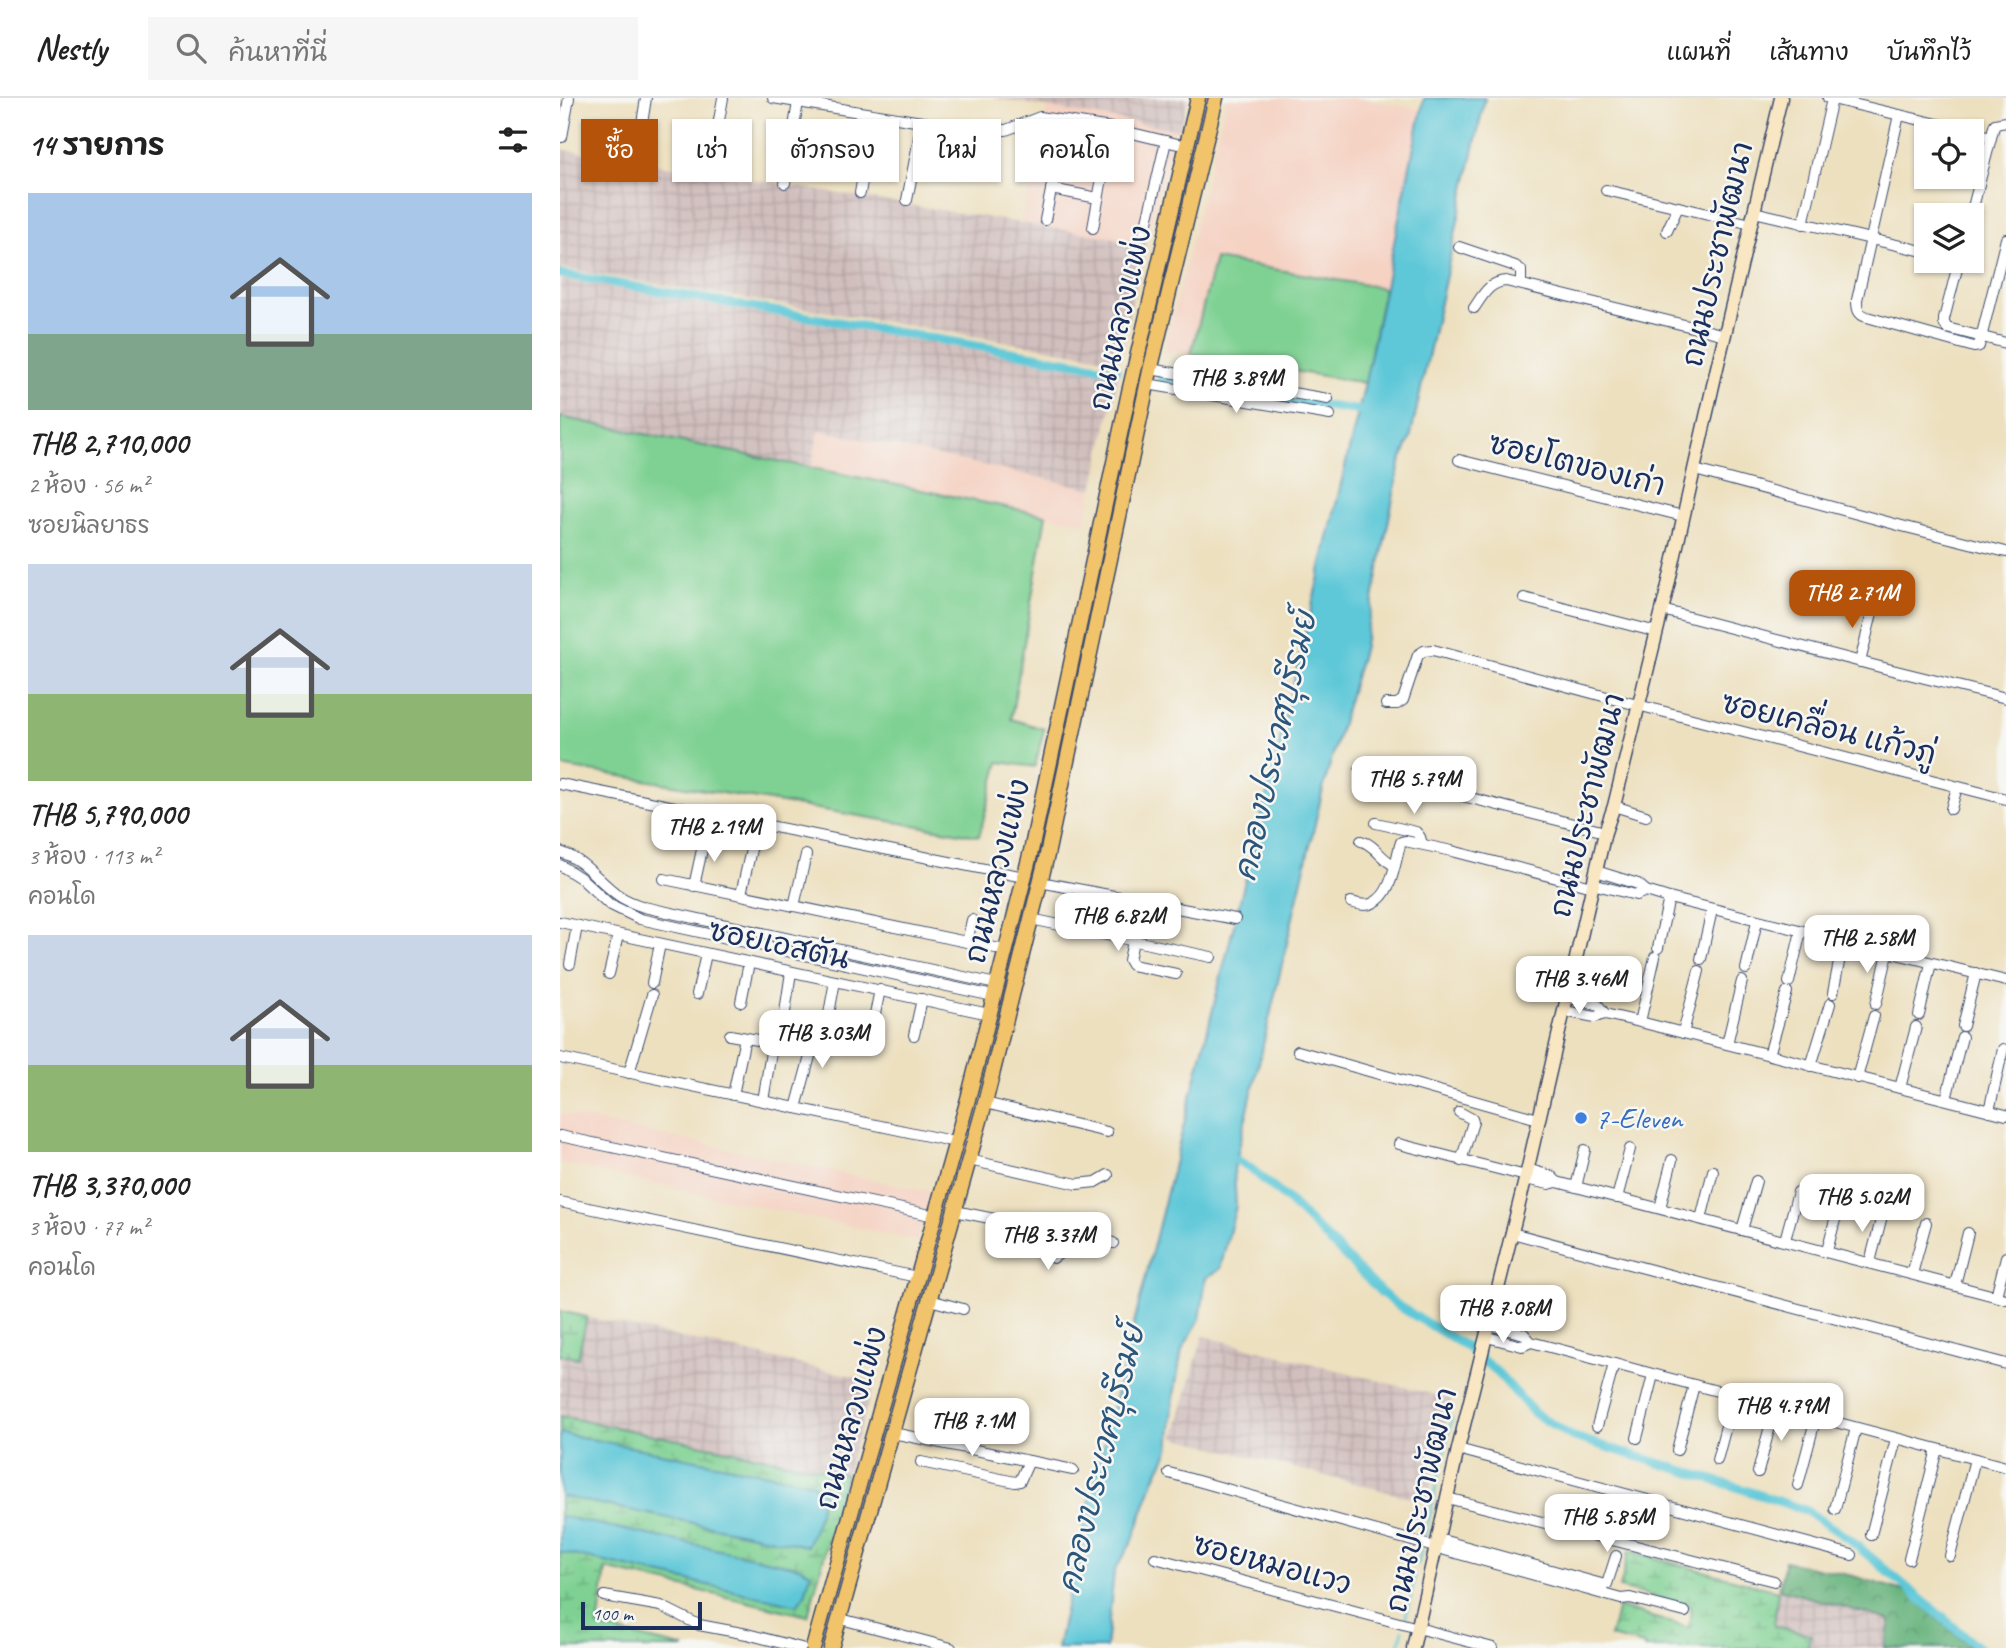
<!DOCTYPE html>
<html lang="th">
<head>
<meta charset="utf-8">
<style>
	body { margin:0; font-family:Caveat,"Playpen Sans Thai",sans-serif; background:#f6f6f6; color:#222; height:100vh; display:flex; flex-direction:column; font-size:26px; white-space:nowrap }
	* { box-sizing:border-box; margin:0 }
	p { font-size:23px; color:#767676 }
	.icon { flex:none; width:38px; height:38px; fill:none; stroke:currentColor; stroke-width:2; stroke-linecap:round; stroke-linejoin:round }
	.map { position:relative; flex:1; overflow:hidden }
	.side { display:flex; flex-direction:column; background:#fff; width:560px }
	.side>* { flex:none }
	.guide { position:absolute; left:21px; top:21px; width:665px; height:63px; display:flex; gap:14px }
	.fabs { position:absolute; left:1354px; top:21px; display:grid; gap:14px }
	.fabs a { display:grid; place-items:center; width:70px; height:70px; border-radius:0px; background:#fff; box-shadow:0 2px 5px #0004; font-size:35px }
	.scale { position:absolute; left:21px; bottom:18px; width:121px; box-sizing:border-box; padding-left:7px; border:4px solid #1b2f5e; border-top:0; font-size:19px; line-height:24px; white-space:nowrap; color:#1b2f5e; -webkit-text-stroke:5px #f6f6f2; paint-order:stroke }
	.price { position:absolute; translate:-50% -60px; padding:0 16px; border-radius:14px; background:#fff; color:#222; font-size:23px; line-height:46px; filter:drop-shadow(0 2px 4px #0008) }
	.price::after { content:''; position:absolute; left:50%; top:42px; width:21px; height:16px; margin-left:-10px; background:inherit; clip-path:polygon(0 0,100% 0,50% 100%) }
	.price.active { background:#b45309; color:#fff }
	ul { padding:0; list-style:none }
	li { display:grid; align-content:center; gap:14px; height:371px; padding:0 28px }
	li span { display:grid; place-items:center; height:217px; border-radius:0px; color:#555 }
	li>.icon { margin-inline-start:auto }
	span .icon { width:126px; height:126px; fill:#fffc; stroke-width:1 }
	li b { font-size:30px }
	h2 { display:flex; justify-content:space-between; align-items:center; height:84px; padding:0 28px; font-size:30px }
	.chip { padding:0 24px; border-radius:0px; background:#fff; box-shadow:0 2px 5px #0004; font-size:24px; line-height:63px }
	.chip.active { background:#b45309; color:#fff }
	header { display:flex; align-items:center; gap:42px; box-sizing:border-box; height:98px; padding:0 35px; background:#fff; border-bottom:2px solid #e0e0e0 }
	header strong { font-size:33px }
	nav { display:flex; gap:38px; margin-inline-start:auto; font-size:24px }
	.search { width:490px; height:63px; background:#f6f6f6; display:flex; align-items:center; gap:18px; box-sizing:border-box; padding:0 24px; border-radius:0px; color:#767676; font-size:26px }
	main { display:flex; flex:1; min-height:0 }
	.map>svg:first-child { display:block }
</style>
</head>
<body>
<header>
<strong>Nestly</strong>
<div class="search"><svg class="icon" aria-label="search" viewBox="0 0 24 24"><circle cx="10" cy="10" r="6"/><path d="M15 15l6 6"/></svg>ค้นหาที่นี่</div>
<nav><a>แผนที่</a><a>เส้นทาง</a><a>บันทึกไว้</a></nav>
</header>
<main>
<section class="side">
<h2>14 รายการ<svg class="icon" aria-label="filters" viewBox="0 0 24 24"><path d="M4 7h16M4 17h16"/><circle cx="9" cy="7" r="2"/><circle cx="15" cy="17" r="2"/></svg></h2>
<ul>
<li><span style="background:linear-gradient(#a9c7e8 65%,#7fa58c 0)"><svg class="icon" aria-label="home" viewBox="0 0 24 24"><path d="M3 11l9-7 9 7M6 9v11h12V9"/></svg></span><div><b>THB 2,710,000</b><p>2 ห้อง · 56 m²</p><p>ซอยนิลยาธร</p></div></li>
<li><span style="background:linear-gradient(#c9d6e8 60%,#8fb573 0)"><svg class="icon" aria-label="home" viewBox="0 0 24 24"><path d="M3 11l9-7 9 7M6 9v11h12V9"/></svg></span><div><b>THB 5,790,000</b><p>3 ห้อง · 113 m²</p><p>คอนโด</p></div></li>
<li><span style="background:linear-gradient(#c9d6e8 60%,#8fb573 0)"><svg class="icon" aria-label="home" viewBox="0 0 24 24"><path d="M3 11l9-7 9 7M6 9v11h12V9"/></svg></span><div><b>THB 3,370,000</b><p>3 ห้อง · 77 m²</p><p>คอนโด</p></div></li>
</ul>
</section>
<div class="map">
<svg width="1446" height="1550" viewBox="0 0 1446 1550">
	<defs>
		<pattern id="industrial-grid" width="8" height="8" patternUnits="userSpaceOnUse" patternTransform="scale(1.75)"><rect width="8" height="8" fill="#d1bfbd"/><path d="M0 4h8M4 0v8" fill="none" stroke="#b3a4a5"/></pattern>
		<pattern id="forest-crowns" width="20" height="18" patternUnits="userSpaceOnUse" patternTransform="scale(1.75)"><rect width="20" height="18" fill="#67b37d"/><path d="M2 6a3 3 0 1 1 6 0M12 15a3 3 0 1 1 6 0" fill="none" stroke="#54926a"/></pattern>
		<pattern id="wetland-marsh" width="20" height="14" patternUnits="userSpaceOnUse" patternTransform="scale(1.75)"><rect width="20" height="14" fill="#7fd193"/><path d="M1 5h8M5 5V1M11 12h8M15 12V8" fill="none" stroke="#67aa7b"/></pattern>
	</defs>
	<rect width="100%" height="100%" fill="#f6f6f2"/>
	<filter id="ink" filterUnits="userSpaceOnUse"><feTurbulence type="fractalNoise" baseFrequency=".0143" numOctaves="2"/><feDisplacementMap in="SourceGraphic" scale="14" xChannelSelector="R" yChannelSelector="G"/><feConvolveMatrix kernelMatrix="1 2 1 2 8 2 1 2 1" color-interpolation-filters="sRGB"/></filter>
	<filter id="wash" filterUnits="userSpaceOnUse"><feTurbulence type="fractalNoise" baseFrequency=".00686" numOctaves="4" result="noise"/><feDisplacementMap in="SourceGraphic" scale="28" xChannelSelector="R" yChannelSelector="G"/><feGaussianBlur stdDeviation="1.57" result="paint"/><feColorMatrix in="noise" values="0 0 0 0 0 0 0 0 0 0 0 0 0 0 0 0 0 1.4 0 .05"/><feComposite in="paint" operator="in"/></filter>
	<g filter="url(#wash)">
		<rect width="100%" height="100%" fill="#ede0bf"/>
		<g fill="#f5d2c2">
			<polygon points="667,0 796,0 862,11 824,190 655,161 631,256 604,253"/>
			<polygon points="488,9 615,31 586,145 461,125"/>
			<polygon points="259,332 533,391 525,425 251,369"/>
			<polygon points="0,1015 371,1094 357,1143 0,1065"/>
		</g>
		<g fill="url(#industrial-grid)">
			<polygon points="433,0 628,0 620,32"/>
			<polygon points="0,51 586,145 558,262 0,170"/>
			<polygon points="0,181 558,277 533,391 259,332 251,369 0,319"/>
			<polygon points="27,1219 315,1283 286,1376 0,1318 0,1257 18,1260"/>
			<polygon points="643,1238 891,1301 867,1404 614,1339"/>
			<polygon points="1219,1491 1331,1522 1325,1550 1247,1550 1251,1538 1214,1528"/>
		</g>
		<g fill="#7fd193" stroke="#4d8078" stroke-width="2">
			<polygon points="655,161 824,190 805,285 631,256"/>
			<polygon points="0,319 486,417 451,621 484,631 475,669 439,664 419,738 0,668"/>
		</g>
		<polygon fill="url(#forest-crowns)" stroke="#41716e" stroke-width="2" points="1225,1463 1293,1478 1347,1494 1412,1550 1325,1550 1330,1522 1219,1491"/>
		<g fill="url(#wetland-marsh)" stroke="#4d8078" stroke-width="2">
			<polygon points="0,1213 27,1219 18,1260 0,1257"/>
			<polygon points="0,1318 286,1376 248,1518 46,1471 38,1529 125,1550 0,1550"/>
			<polygon points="1069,1453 1218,1493 1214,1528 1251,1537 1247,1550 1084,1550 1084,1547 1050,1539 1058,1509 1129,1530 1131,1508 1060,1490"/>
		</g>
		<g fill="#5ec8d8" stroke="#3c7c9b" stroke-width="2">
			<polygon points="864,0 925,0 850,341 840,365 803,552 764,687 674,1071 676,1108 660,1171 646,1180 640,1221 622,1252 614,1297 609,1352 594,1382 573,1442 554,1474 546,1550 497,1550 524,1425 712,675 805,285"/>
			<polygon points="0,1335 252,1385 263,1395 257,1423 247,1448 0,1398"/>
			<polygon points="0,1418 239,1469 251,1475 245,1496 237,1507 0,1454"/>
		</g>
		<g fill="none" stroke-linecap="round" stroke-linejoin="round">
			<g stroke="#5ec8d8" stroke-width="2.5">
				<polyline points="884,1356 892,1320"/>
				<polyline points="865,1438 881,1369"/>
				<polyline points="858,1466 862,1451"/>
				<polyline points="846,1519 855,1479"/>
				<polyline points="838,1550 843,1532"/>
			</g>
			<g stroke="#5ec8d8" stroke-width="9">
				<polyline points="0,176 556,272"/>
				<polyline points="601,280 715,301 810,314"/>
				<polyline points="667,1056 689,1069 730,1104 822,1195 840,1209 907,1249 938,1275 974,1315 1011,1338 1176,1389 1245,1412 1289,1441 1419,1550"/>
			</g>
		</g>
	</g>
	<g filter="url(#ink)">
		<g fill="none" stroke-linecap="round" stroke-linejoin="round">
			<g stroke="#3a4a6d" stroke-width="12">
				<g id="street">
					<polyline points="213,0 405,31 446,32 480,19 551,30 626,48"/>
					<polyline points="1268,0 1407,33"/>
					<path d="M1339,17L1297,202C1297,211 1298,217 1307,219L1414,249L1419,248L1446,141"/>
					<polyline points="1412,34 1431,39"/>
					<polyline points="2,39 9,0"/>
					<polyline points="78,51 86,0"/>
					<polyline points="150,72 163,0"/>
					<polyline points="225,85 238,4"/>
					<polyline points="491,91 538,100"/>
					<polyline points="1046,92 1191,126"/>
					<polyline points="300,95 314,17"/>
					<polyline points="347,102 362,25"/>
					<polyline points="1194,114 1367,154"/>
					<polyline points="1411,117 1433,32 1435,26 1446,24"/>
					<polyline points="485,122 505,23"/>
					<polyline points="1243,126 1272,1"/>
					<polyline points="533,130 551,30"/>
					<polyline points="1107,133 1118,109"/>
					<polyline points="584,136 606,43"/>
					<polyline points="899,149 955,168 961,172 961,186"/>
					<polyline points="1399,163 1384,221 1384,225 1387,230 1446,245"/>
					<path d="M914,210C923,197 929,184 946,183L1165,237"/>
					<polyline points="590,271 768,301"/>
					<polyline points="587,286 770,317"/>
					<polyline points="899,362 1123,418"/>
					<polyline points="1135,372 1342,428 1446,454"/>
					<polyline points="964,500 1097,534"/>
					<polyline points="1102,512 1328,571 1446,600"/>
					<polyline points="1300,564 1314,507"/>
					<polyline points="826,606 837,606 843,602 858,557 864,553 873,552 1058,602 1446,701"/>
					<polyline points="800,672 1045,734"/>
					<polyline points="0,686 464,779"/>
					<polyline points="1054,708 1086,718"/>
					<polyline points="1391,711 1397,689"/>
					<polyline points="816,725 856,734 860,739 862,746"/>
					<path d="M801,743C816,747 820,761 834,767"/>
					<path d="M0,754C25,762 38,783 58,797C66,803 75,806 84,809L436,886"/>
					<polyline points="0,767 22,781 49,806 80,821 433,898"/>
					<polyline points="1036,773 1078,786 1086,793 1109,800 1446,883"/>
					<polyline points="104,781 445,852"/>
					<polyline points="480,784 675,821"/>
					<polyline points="1032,786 1076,797 1086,793"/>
					<polyline points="134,788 145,738"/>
					<polyline points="181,796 192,747"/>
					<polyline points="561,800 563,809 567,811 605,820"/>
					<path d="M791,804C798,806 806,809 813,805C833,796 835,762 841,744L845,743L892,753L1032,789"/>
					<polyline points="234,808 246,757"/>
					<polyline points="471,821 651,859"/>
					<polyline points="0,824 429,916"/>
					<polyline points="573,843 569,862 572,867 616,876"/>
					<polyline points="407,844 412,822"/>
					<polyline points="1098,850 1109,800"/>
					<polyline points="1141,861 1152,812"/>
					<polyline points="10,866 17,828"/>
					<polyline points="1186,871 1197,823"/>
					<polyline points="49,876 58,837"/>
					<polyline points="1229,884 1241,833"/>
					<polyline points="92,885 100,846"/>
					<polyline points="1273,895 1283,844"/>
					<polyline points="137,896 146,856"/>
					<polyline points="1006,899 1038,907 1045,916"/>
					<polyline points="181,904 189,865"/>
					<polyline points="1316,906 1328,855"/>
					<polyline points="1004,913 1035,919 1045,916 1080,924 1446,1017"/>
					<polyline points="225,914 231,874"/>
					<polyline points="1359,917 1371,865"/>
					<polyline points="268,921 275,883"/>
					<polyline points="1080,924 1095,859"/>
					<polyline points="1403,928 1416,875"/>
					<polyline points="312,930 320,892"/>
					<polyline points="1123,935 1139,873"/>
					<polyline points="170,937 209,944 212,948 203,1003"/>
					<polyline points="354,937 362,901"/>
					<polyline points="1167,946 1182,883"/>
					<polyline points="738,953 978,1021"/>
					<polyline points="1209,957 1227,894"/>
					<polyline points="0,960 396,1044"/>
					<polyline points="1251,968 1270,906"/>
					<polyline points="69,975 92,897"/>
					<polyline points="1297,980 1314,918"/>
					<polyline points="1340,990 1356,929"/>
					<polyline points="173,997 185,940"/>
					<polyline points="1386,1001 1402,939"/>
					<polyline points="425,1005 547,1034"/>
					<polyline points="236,1010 259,925"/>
					<polyline points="1429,1013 1443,951"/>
					<polyline points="899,1014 912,1021 913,1024 901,1063"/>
					<polyline points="0,1038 375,1118"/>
					<polyline points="839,1046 966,1078"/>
					<polyline points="409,1062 517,1086 536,1084 548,1077"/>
					<polyline points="967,1071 991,1078 997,1084"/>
					<polyline points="965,1081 989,1086 997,1084 1446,1201"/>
					<polyline points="1016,1089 1025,1052"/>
					<polyline points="1057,1100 1070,1051"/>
					<polyline points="0,1104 357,1179"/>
					<polyline points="1100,1110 1112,1062"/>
					<polyline points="395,1113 553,1145"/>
					<polyline points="1141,1121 1153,1073"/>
					<polyline points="490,1132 485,1154 486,1157 493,1160 500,1155 504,1135"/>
					<polyline points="1182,1132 1196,1083"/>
					<polyline points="952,1135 1446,1266"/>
					<polyline points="1225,1142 1238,1094"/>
					<polyline points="1267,1153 1279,1106"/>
					<polyline points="1310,1164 1323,1114"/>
					<polyline points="1352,1176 1366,1125"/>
					<polyline points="1395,1187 1408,1135"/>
					<polyline points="1436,1198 1446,1159"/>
					<polyline points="370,1202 403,1211"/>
					<polyline points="929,1227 964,1236 971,1244"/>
					<polyline points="927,1239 962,1248 971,1244 1446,1369"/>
					<polyline points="1037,1328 1054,1266"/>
					<polyline points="333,1335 513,1372"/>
					<polyline points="1077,1340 1093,1277"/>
					<polyline points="898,1351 1292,1457"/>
					<polyline points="1117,1352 1134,1287"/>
					<polyline points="1157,1362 1174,1298"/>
					<polyline points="361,1364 455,1384 460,1383 469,1363"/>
					<polyline points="1198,1374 1215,1309"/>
					<polyline points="609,1375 1061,1501 1070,1500 1125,1514"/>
					<polyline points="1238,1387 1256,1319"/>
					<polyline points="887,1400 1214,1483"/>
					<polyline points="1275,1411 1296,1330"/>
					<polyline points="1311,1437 1336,1341"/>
					<polyline points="878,1441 1045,1487 1047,1486 1056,1458"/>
					<polyline points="1390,1458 1415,1361"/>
					<polyline points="595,1460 933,1550"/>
					<polyline points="1349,1461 1377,1351"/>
					<polyline points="44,1498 101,1508 139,1527 187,1536 241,1550"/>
					<polyline points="281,1521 391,1550"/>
				</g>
			</g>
			<g stroke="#3a4a6d" stroke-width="15">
				<polyline id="secondary" points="853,1550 898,1351 966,1078 1045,734 1054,708 1107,492 1156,274 1221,0"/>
			</g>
			<g stroke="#3a4a6d" stroke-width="17">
				<g id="primary">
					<polyline points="253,1550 408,1001 471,753 569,294 638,0"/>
					<polyline points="271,1550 425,1005 487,757 590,273 656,0"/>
				</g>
			</g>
			<use href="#street" stroke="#fff" stroke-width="10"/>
			<use href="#secondary" stroke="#f9e7c3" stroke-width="12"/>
			<use href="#primary" stroke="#f1c36a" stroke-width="14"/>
		</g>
	</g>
	<circle fill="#3f7fe0" stroke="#f6f6f2" stroke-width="2.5" cx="1021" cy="1020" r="7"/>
	<g text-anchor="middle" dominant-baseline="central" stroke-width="5" stroke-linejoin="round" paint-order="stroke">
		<g font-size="30" fill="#1b2f5e" stroke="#f6f6f2">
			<text transform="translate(1157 156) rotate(-77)">ถนนประชาพัฒนา</text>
			<text transform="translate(560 220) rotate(-77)">ถนนหลวงแพ่ง</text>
			<text transform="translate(1017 366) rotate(14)">ซอยโตของเก่า</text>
			<text transform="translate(1269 630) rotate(14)">ซอยเคลื่อน แก้วภู่</text>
			<text transform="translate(1027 707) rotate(-76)">ถนนประชาพัฒนา</text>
			<text transform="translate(437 773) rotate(-76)">ถนนหลวงแพ่ง</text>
			<text transform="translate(219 846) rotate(12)">ซอยเอสตัน</text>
			<text transform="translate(291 1320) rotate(-74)">ถนนหลวงแพ่ง</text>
			<text transform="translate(861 1402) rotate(-77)">ถนนประชาพัฒนา</text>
			<text transform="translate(712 1466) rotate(15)">ซอยหมอแวว</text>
		</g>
		<g font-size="30" fill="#366cbe" stroke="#f6f6f2" text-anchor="start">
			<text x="1035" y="1020">7-Eleven</text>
		</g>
		<g font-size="32" font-style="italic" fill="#2c557c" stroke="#f6f6f2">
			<text transform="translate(715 648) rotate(-77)">คลองประเวศบุรีรมย์</text>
			<text transform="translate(541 1361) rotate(-76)">คลองประเวศบุรีรมย์</text>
		</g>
	</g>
</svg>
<div class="fabs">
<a><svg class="icon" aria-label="locate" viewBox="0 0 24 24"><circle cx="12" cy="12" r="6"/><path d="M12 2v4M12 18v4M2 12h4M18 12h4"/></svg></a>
<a><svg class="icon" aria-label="layers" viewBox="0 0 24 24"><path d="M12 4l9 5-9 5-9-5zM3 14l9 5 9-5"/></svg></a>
</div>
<div class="scale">100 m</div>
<b class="price" style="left:676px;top:317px">THB 3.89M</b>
<b class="price active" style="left:1292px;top:532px">THB 2.71M</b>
<b class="price" style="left:854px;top:718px">THB 5.79M</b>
<b class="price" style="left:154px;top:766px">THB 2.19M</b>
<b class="price" style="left:558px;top:855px">THB 6.82M</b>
<b class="price" style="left:1307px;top:877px">THB 2.58M</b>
<b class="price" style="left:1019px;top:918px">THB 3.46M</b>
<b class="price" style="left:262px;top:972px">THB 3.03M</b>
<b class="price" style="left:1302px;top:1136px">THB 5.02M</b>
<b class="price" style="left:488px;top:1174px">THB 3.37M</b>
<b class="price" style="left:943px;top:1247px">THB 7.08M</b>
<b class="price" style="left:1221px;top:1345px">THB 4.79M</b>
<b class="price" style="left:412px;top:1360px">THB 7.1M</b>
<b class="price" style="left:1047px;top:1456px">THB 5.85M</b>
<div class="guide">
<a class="chip active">ซื้อ</a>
<a class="chip">เช่า</a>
<a class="chip">ตัวกรอง</a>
<a class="chip">ใหม่</a>
<a class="chip">คอนโด</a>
</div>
</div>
</main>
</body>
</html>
